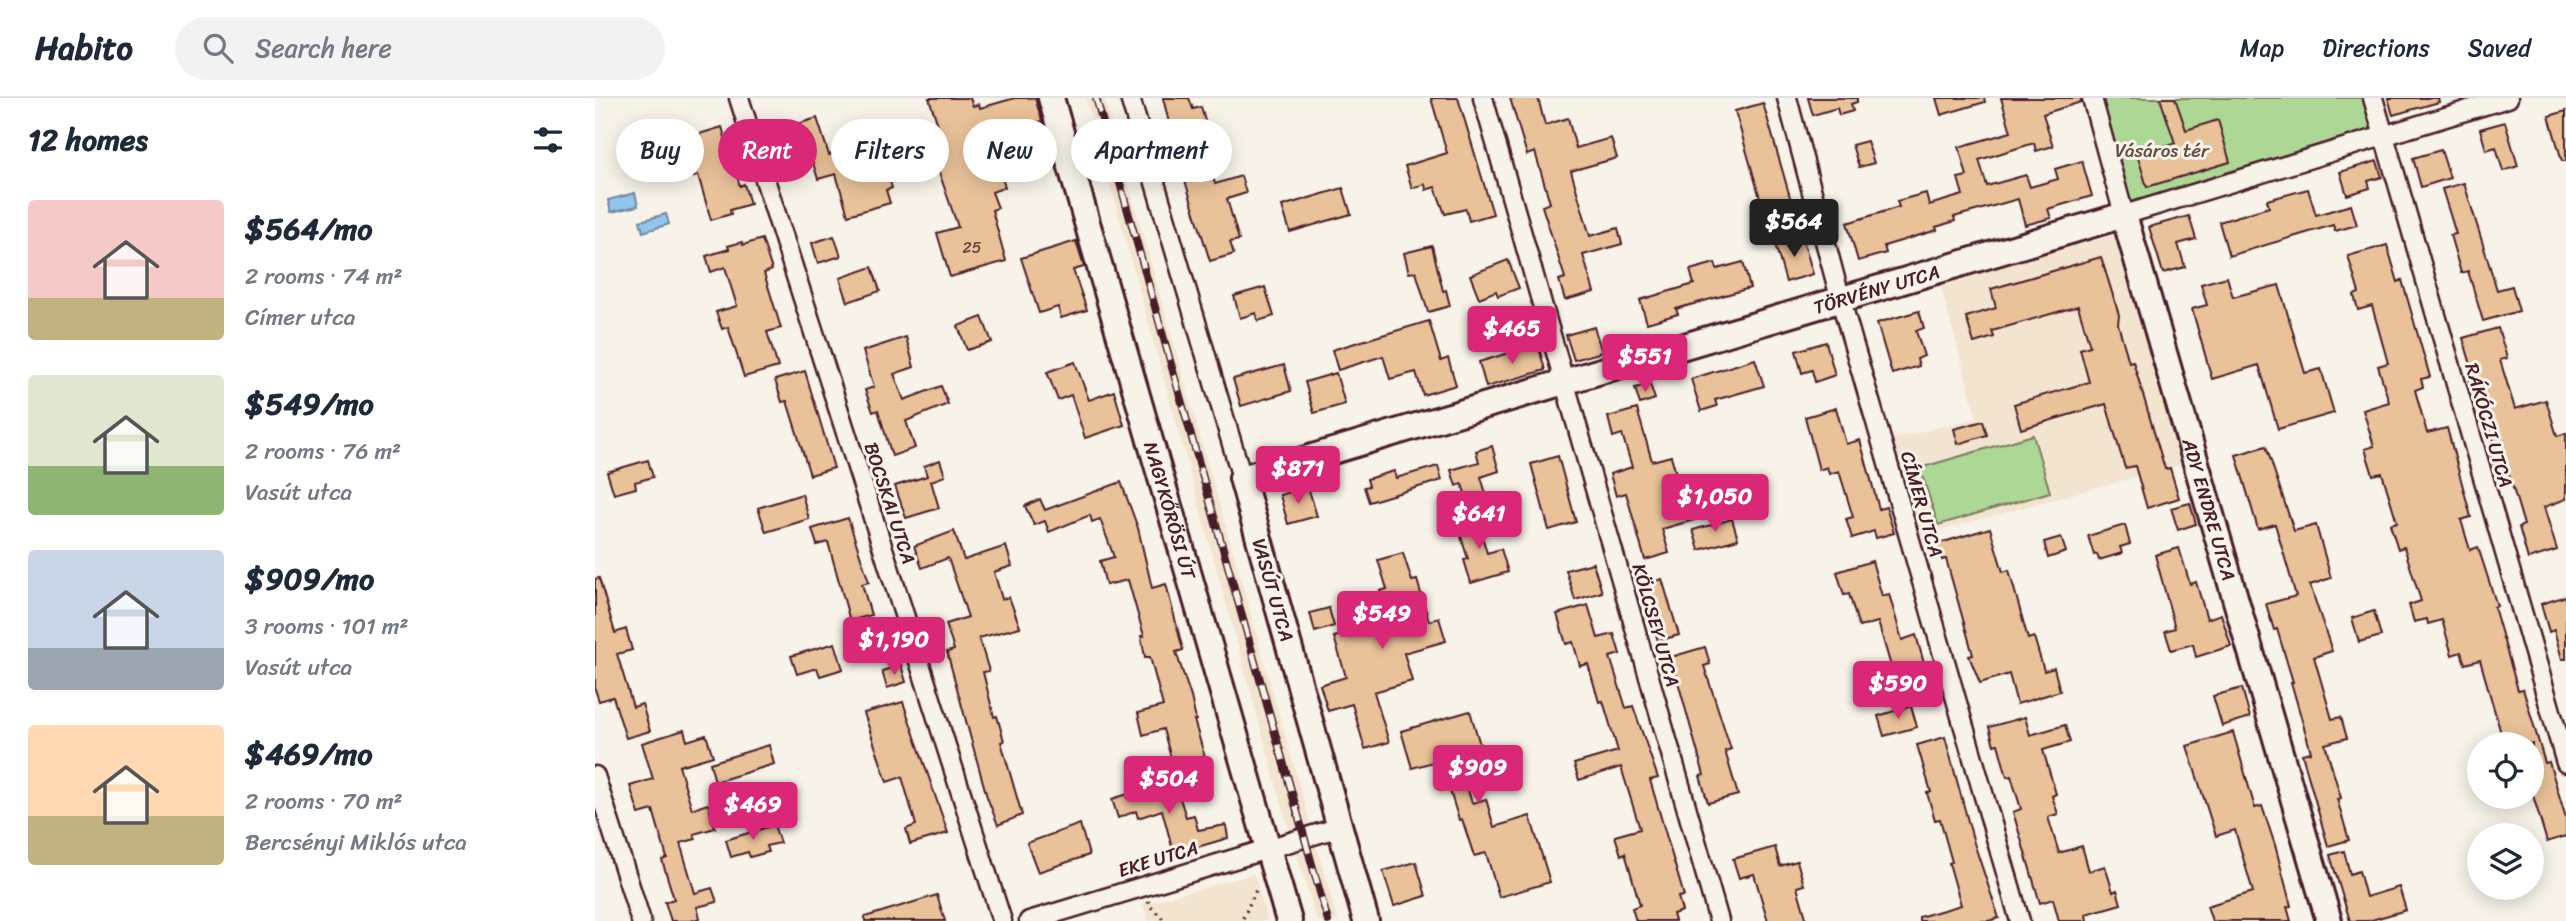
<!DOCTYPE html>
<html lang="en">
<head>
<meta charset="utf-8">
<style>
	body { margin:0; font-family:Sriracha,sans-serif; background:#f2f2f3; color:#1f2937; height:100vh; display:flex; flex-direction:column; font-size:26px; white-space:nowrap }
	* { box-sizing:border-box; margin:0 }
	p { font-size:23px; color:#747a83 }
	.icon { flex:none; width:38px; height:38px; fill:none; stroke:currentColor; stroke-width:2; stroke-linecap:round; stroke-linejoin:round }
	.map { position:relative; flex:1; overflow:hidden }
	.panel { display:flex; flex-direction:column; background:#fff; width:595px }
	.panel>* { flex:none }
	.top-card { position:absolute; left:21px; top:21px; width:665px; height:63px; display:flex; gap:14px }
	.buttons { position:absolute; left:1872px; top:634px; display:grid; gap:14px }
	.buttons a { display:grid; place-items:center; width:77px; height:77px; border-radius:50%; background:#fff; box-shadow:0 4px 18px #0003; font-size:35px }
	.price { position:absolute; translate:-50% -60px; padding:0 16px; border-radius:7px; background:#db2777; color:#fff; font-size:23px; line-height:46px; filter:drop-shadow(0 2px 4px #0008) }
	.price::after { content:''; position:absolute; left:50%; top:42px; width:21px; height:16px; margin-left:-10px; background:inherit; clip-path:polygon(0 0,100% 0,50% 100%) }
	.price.on { background:#222; color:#fff }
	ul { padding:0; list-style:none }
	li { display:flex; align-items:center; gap:21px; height:175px; padding:0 28px }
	li span { display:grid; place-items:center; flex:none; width:196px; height:140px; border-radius:7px; color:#555 }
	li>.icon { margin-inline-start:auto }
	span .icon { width:84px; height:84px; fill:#fffc; stroke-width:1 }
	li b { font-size:30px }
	h2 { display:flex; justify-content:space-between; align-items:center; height:84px; padding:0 28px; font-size:30px }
	.pill { padding:0 24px; border-radius:32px; background:#fff; box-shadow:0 4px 18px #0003; font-size:24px; line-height:63px }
	.pill.on { background:#db2777; color:#fff }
	header { display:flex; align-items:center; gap:42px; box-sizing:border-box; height:98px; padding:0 35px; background:#fff; border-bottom:2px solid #e0e1e3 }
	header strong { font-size:33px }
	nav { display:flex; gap:38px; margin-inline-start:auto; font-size:24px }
	.search { width:490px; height:63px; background:#f2f2f3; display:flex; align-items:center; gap:18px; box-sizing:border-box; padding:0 24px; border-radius:38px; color:#747a83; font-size:26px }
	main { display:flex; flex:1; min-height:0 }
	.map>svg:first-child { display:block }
</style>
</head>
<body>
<header>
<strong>Habito</strong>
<div class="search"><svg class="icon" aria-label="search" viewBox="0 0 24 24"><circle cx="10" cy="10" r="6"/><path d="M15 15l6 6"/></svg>Search here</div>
<nav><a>Map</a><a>Directions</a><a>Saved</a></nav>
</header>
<main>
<section class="panel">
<h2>12 homes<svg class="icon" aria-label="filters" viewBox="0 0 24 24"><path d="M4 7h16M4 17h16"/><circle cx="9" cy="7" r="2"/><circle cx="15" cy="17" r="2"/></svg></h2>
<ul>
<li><span style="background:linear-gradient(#f6c9c9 70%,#c2b280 0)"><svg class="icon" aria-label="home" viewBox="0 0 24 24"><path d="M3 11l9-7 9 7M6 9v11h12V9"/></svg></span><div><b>$564/mo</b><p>2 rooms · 74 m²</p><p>Címer utca</p></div></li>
<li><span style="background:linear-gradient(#dfe7d0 65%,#8fb573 0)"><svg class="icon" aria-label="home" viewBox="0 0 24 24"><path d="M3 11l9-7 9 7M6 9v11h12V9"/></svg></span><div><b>$549/mo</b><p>2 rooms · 76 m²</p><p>Vasút utca</p></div></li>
<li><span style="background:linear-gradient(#c9d6e8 70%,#9aa5b1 0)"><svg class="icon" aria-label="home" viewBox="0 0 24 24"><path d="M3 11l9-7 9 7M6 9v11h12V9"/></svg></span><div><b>$909/mo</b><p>3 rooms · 101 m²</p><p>Vasút utca</p></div></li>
<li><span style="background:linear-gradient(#ffd9b3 65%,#c2b280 0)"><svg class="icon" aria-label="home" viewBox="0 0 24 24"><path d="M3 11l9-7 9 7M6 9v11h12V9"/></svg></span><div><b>$469/mo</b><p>2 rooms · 70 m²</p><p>Bercsényi Miklós utca</p></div></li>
</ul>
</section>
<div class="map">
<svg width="1971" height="823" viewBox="0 0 1971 823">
	<rect width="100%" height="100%" fill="#f7f3e8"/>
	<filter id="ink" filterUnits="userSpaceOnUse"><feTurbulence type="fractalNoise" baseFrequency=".0143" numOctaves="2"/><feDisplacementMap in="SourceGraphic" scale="14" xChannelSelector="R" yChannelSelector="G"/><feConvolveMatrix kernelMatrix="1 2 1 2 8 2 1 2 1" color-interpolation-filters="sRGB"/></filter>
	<g filter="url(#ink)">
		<g fill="#f3e4d0">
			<polygon points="491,0 509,0 743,823 722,823 688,711"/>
			<polygon points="1523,136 1588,366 1324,438 1296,341 1382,320 1345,186"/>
			<polygon points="659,776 673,823 553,823 548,806"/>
		</g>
		<g fill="#add794" stroke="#7c7b60" stroke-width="2">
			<polygon points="1497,0 1778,0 1788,37 1529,117"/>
			<polygon points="1438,337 1455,394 1343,427 1325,370"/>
		</g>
		<g fill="#8fc7ed" stroke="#73849f" stroke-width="2">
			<polygon points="40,95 43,108 16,114 13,102"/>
			<polygon points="71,116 74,126 48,134 45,123"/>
		</g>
		<g fill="#e9c299" stroke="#4a1f2b" stroke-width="2">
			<polygon points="334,0 375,0 378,8 384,6 385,10 420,0 440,0 447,23 393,39 410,89 397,94 403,110 397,112 411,163 355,179 342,135 363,129 337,54 334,56 328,38 345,33"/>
			<polygon points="568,0 594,0 598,11 606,9 613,34 606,36 620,86 646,78 651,95 632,101 644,142 635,144 639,156 615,163 582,57"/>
			<polygon points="836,0 863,0 898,116 874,123 871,111 850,116 840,89 831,92 830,86 817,90 810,68 852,55"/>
			<polygon points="915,0 943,0 950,27 973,20 981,50 1016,40 1022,60 976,73 995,138 1023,130 1027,146 988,157 999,194 970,202 964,182 970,180 947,108 955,105 948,81 940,54 932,57"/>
			<polygon points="1213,0 1262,0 1262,4 1256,6 1258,13 1244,17 1242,10 1218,17"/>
			<polygon points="1341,0 1389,0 1390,4 1346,17"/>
			<polygon points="1406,0 1486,0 1486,4 1448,16 1458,48 1441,53 1439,45 1384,62 1392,88 1431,77 1435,89 1463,81 1460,71 1487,63 1497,98 1453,111 1456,120 1430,127 1423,101 1359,119 1360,123 1341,129 1342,132 1289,148 1291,155 1263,163 1252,125 1304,109 1302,103 1331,95 1334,107 1368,97 1363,80 1372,78 1364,49 1416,34"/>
			<polygon points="1565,0 1580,0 1591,32 1623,22 1635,64 1552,89 1542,56 1580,45"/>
			<polygon points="1793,0 1843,0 1844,4 1798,17"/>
			<polygon points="1168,5 1197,106 1169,114 1140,13"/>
			<polygon points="1971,13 1971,63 1967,63 1954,18"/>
			<polygon points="222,20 234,57 286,41 292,61 289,62 297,90 291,92 295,105 253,117 241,76 223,81 216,59 190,67 180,33"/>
			<polygon points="1910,24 1923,68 1908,73 1901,49 1891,52 1885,31"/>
			<polygon points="127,29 145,88 149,86 155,106 135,112 136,116 116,122 103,77 99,79 88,41"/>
			<polygon points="1272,43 1279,65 1264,69 1257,47"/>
			<polygon points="1846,52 1855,80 1826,89 1818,60"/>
			<polygon points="1782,63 1787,79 1773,83 1775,90 1752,97 1745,74"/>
			<polygon points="1869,85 1902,192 1917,188 1924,213 1888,223 1873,173 1866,175 1855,137 1861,136 1847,91"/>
			<polygon points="748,90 756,116 695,134 687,108"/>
			<polygon points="1713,91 1721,117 1756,107 1762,127 1740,133 1738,127 1634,158 1624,124 1674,109 1672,102"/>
			<polygon points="1594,118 1601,141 1583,146 1590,169 1568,175 1554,129"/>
			<polygon points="239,138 246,158 223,165 217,145"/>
			<polygon points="1207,138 1218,176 1191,184 1180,146"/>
			<polygon points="167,141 177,172 169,175 186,230 172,234 183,269 149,279 133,229 127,231 121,214 142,208 130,169 116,174 111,158 134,151 133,148 147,144 148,147"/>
			<polygon points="481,143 489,169 478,172 492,212 466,220 463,209 444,215 426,160"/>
			<polygon points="1792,147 1803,184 1807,182 1835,279 1826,281 1828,289 1820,292 1832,335 1852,330 1876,419 1866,422 1875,452 1883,449 1902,508 1899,509 1923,592 1928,591 1950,665 1954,664 1971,720 1971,738 1952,744 1937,694 1937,646 1909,646 1885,562 1870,566 1866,554 1857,557 1847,522 1833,526 1832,521 1819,524 1814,507 1826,503 1809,449 1803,451 1795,426 1802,424 1787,375 1778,377 1770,351 1779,348 1768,312 1794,304 1783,268 1793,265 1777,208 1763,212 1759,197 1764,195 1753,158"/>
			<polygon points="837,148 848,193 851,192 855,208 833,214 821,174 814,175 809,155"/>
			<polygon points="1506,159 1524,217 1523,226 1534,264 1538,263 1570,371 1575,370 1584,400 1552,410 1540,368 1530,370 1511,306 1426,331 1419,306 1494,284 1485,251 1495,248 1483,208 1397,233 1399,239 1379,245 1371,219 1401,210 1396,191"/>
			<polygon points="913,162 924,190 903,198 901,193 884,200 875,177"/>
			<polygon points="1148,164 1155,190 1081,211 1083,216 1052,225 1045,202 1099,186 1095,172 1120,165 1122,171"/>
			<polygon points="277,169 285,193 253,204 245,180"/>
			<polygon points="1632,179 1638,199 1684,187 1710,275 1726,271 1739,315 1683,331 1664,267 1617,281 1597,211 1612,207 1606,186"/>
			<polygon points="670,189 679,218 663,223 661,215 645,220 639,198"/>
			<polygon points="1324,213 1329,230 1321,233 1329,258 1322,261 1324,268 1297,276 1282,225"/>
			<polygon points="387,219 397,244 372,252 363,228"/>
			<polygon points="834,223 846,263 853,260 861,287 828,297 821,274 795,281 788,258 743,272 737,252"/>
			<polygon points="999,229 1007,254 979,262 971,237"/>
			<polygon points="1903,230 1912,260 1905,262 1920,311 1951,302 1962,338 1971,335 1971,401 1949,409 1962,452 1933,461 1924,429 1929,427 1913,373 1902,377 1896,357 1902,355 1888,306 1882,308 1874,279 1879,277 1868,240"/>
			<polygon points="311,239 319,269 299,276 309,302 346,288 353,306 311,323 320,350 297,358 283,312 278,314 270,292 279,289 268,253"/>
			<polygon points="1231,244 1240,277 1220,284 1217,272 1207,275 1201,253"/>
			<polygon points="943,246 950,272 891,289 884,264"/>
			<polygon points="1160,261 1169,288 1120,302 1122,308 1106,313 1096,281"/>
			<polygon points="480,264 494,302 519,293 529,327 490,340 476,297 463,302 452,274"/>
			<polygon points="689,267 696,293 646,308 638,281"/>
			<polygon points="210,273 239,370 215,377 192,303 187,304 180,282"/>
			<polygon points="741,275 750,306 719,315 710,284"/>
			<polygon points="1055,286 1060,301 1045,306 1040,290"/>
			<polygon points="1241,310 1251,346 1265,342 1284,411 1291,409 1299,435 1281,440 1279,433 1257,440 1251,421 1258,419 1244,373 1234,376 1232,369 1224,372 1210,319"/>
			<polygon points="1042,311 1057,363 1076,358 1086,393 1090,392 1099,422 1067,431 1074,455 1050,462 1031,395 1021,398 1015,376 1037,369 1027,336 1018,339 1013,319"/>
			<polygon points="1388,323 1392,337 1363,346 1359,331"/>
			<polygon points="897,348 904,373 886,379 892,399 873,404 867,386 861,388 856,372 884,364 881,353"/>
			<polygon points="1671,348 1699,433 1721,427 1736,480 1715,487 1737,553 1719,559 1737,621 1746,619 1752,640 1730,646 1746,700 1742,701 1754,742 1733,748 1707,656 1716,654 1696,584 1698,584 1682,531 1679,532 1671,506 1701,498 1680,426 1663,431 1641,357"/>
			<polygon points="963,358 981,424 954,432 936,366"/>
			<polygon points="53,362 58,379 40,384 41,390 19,396 12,374"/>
			<polygon points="345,362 350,378 336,383 344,410 311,420 300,388 332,378 329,368"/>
			<polygon points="843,368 847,382 774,404 769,389 774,388 772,381 799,373 801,380"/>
			<polygon points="526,384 543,430 557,490 571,486 588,552 581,554 596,599 601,622 599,622 611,663 579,671 568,631 548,637 543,615 568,608 555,559 550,559 546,538 549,538 533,482 511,487 505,463 519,459 505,421 497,424 495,417 454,434 450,423 439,427 430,408 445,401 450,412"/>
			<polygon points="713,389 722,418 693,426 685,397"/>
			<polygon points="207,396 214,421 171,434 163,410"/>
			<polygon points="1595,405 1601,426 1583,432 1576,410"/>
			<polygon points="880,415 892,455 906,451 913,474 876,485 869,462 873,461 860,420"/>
			<polygon points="253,420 274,484 267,486 276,517 255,523 233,444 222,447 217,431"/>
			<polygon points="1137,421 1143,441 1104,452 1098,432"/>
			<polygon points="1530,427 1535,446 1525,449 1527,455 1504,462 1502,456 1499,457 1493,438"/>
			<polygon points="1395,430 1408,474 1414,472 1433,541 1439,539 1449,573 1459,570 1465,593 1422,606 1414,576 1385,585 1374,558 1378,557 1351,461 1347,462 1342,446"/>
			<polygon points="359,433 369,462 411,448 417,468 399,474 407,501 414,499 425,529 384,540 394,573 388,574 399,619 402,618 409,643 406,644 427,717 403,727 392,699 352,554 359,552 351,526 373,519 353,460 327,470 319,448"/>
			<polygon points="1466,439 1471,454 1453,460 1449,444"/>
			<polygon points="1584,450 1595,486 1601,484 1612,521 1626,516 1636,548 1601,559 1598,546 1576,552 1570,533 1580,530 1560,457"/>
			<polygon points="808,455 817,483 822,482 834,523 844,520 851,543 809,555 817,583 779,594 794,644 770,651 757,606 733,613 725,587 751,579 739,539 795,523 785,493 792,491 783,462"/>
			<polygon points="1277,463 1287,498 1294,496 1307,542 1321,537 1336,590 1305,599 1283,524 1264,529 1254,496 1249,497 1242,474"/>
			<polygon points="998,465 1007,494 980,502 971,472"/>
			<polygon points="4,480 20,535 31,531 37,552 22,556 38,609 47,606 55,633 31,640 18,599 4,603 0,591 0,481"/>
			<polygon points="1067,481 1084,537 1063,543 1046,488"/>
			<polygon points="1971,498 1971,561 1967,561 1959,532 1954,534 1946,506"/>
			<polygon points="993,507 1003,540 1019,536 1025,556 1015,559 1031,610 1038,608 1063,680 1055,682 1089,798 1083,799 1087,813 1078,816 1080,823 1041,823 1037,810 1045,807 1030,755 1026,757 1020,738 1045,731 1026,669 984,682 979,666 1023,653 1008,603 1004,604 993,566 985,568 978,544 971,546 962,516"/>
			<polygon points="734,510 739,528 720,534 715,515"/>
			<polygon points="1779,513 1786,538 1764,544 1757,520"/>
			<polygon points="240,545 248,571 225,578 222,570 202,576 196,558"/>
			<polygon points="1110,549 1115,566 1109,568 1136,651 1130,653 1143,697 1113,705 1105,678 1109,677 1076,559"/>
			<polygon points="306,567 311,584 292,590 287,573"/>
			<polygon points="1647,590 1655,619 1627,628 1618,598"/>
			<polygon points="308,604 353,735 315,746 311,731 321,727 307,679 292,684 269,615"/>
			<polygon points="1316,608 1322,629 1289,638 1283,618"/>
			<polygon points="875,613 886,650 862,657 877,705 891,701 899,729 935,718 955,784 904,799 891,755 879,758 867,721 864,722 854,690 846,693 838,664 817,670 806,633"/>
			<polygon points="1430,619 1435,637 1470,627 1475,644 1448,652 1461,696 1457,698 1463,716 1453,719 1464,755 1487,748 1494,773 1510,768 1518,794 1522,792 1526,806 1491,816 1492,823 1464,823 1458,801 1445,805 1418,714 1426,711 1416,678 1412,679 1403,646 1399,647 1394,629"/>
			<polygon points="89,632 92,643 111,637 118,658 84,668 97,711 113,706 120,730 99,736 101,741 85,745 100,795 117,790 122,804 102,809 105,820 96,823 76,823 70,804 79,801 67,762 72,760 58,712 44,716 35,688 58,681 47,645"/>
			<polygon points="1638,634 1660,710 1667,708 1680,747 1696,808 1692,809 1696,823 1617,823 1612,808 1658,794 1640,732 1621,738 1592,648"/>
			<polygon points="1350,639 1379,745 1404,820 1393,823 1324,823 1324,819 1366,807 1354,765 1357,764 1345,721 1340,722 1332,695 1336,694 1322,647"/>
			<polygon points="174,647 179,666 120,684 115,665"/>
			<polygon points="579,682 591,719 599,717 603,732 631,727 633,740 579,756 567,712 543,720 541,713 523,720 517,701"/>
			<polygon points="485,726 494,757 443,774 432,745"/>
			<polygon points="179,727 185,745 171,748 173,754 155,759 153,754 136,759 131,742"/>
			<polygon points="1180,749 1185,768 1202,763 1209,787 1202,789 1212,823 1173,823 1159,776 1144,780 1138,761"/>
			<polygon points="1749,753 1755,776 1764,773 1771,799 1804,789 1811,812 1773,823 1755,823 1735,757"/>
			<polygon points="821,764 831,798 799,808 788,773"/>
			<polygon points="342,797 350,823 270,823 270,819"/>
		</g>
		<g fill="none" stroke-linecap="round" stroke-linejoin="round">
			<g stroke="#4a1f2b" stroke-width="23">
				<g id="street">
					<polyline points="144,0 407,823"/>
					<polyline points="535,0 647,380"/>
					<polyline points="888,0 1124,823"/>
					<polyline points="1192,0 1246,203 1425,823"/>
					<polyline points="1497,0 1529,117 1913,0"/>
					<polyline points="1778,0 1971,665"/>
					<polyline points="0,678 46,823"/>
					<polyline points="434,823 745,729"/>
				</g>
			</g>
			<g stroke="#4a1f2b" stroke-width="30">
				<g id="secondary">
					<path id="s1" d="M456,0L694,823"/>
					<path id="s2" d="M771,823L647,380C940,291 1235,206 1529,117L1734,823"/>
				</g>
			</g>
			<g stroke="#4a1f2b" stroke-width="3.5" stroke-dasharray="2 5" stroke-linecap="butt">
				<polyline points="553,803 555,808 570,823"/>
				<polyline points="648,820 662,790"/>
			</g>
			<use href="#street" stroke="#f7f3e8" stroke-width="18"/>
			<use href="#secondary" stroke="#f7f3e8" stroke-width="24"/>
			<g stroke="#4a1f2b" stroke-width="8">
				<polyline id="rail" points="501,0 733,823"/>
			</g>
			<use href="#rail" stroke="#f7f3e8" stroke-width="5" stroke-dasharray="16" stroke-linecap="butt"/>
		</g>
	</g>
	<g text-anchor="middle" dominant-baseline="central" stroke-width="6" stroke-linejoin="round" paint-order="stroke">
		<g font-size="16" fill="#724846">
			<text x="377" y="149">25</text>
		</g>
		<g font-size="19" fill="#634d45" stroke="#f7f3e8">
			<text x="1567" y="52">Vásáros tér</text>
		</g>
		<g font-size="19" fill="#4a1f2b" stroke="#f7f3e8">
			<text stroke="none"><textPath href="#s2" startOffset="1122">TÖRVÉNY UTCA</textPath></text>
			<text transform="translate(1894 327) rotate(74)">RÁKÓCZI UTCA</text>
			<text transform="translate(295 405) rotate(72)">BOCSKAI UTCA</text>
			<text transform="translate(1327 406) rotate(74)">CÍMER UTCA</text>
			<text stroke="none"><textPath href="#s1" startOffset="429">NAGYKŐRÖSI ÚT</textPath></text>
			<text stroke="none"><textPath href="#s2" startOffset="1687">ADY ENDRE UTCA</textPath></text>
			<text transform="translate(678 492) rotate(74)">VASÚT UTCA</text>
			<text transform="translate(1061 527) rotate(74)">KÖLCSEY UTCA</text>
			<text transform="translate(563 761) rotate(-17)">EKE UTCA</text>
		</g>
	</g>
</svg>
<div class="buttons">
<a><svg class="icon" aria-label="locate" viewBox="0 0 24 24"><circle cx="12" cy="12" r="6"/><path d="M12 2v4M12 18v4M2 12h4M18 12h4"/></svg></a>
<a><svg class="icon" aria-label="layers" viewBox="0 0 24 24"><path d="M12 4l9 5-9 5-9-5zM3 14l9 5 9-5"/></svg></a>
</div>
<b class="price on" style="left:1199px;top:161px">$564</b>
<b class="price" style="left:917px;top:268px">$465</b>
<b class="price" style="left:1050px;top:296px">$551</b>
<b class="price" style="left:703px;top:408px">$871</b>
<b class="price" style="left:1120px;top:436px">$1,050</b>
<b class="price" style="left:884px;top:453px">$641</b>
<b class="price" style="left:787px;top:553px">$549</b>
<b class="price" style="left:299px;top:579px">$1,190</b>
<b class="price" style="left:1303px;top:623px">$590</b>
<b class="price" style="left:883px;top:707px">$909</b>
<b class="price" style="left:574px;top:718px">$504</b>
<b class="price" style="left:158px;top:744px">$469</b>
<div class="top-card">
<a class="pill">Buy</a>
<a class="pill on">Rent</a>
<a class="pill">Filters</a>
<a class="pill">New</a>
<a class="pill">Apartment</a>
</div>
</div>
</main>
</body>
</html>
